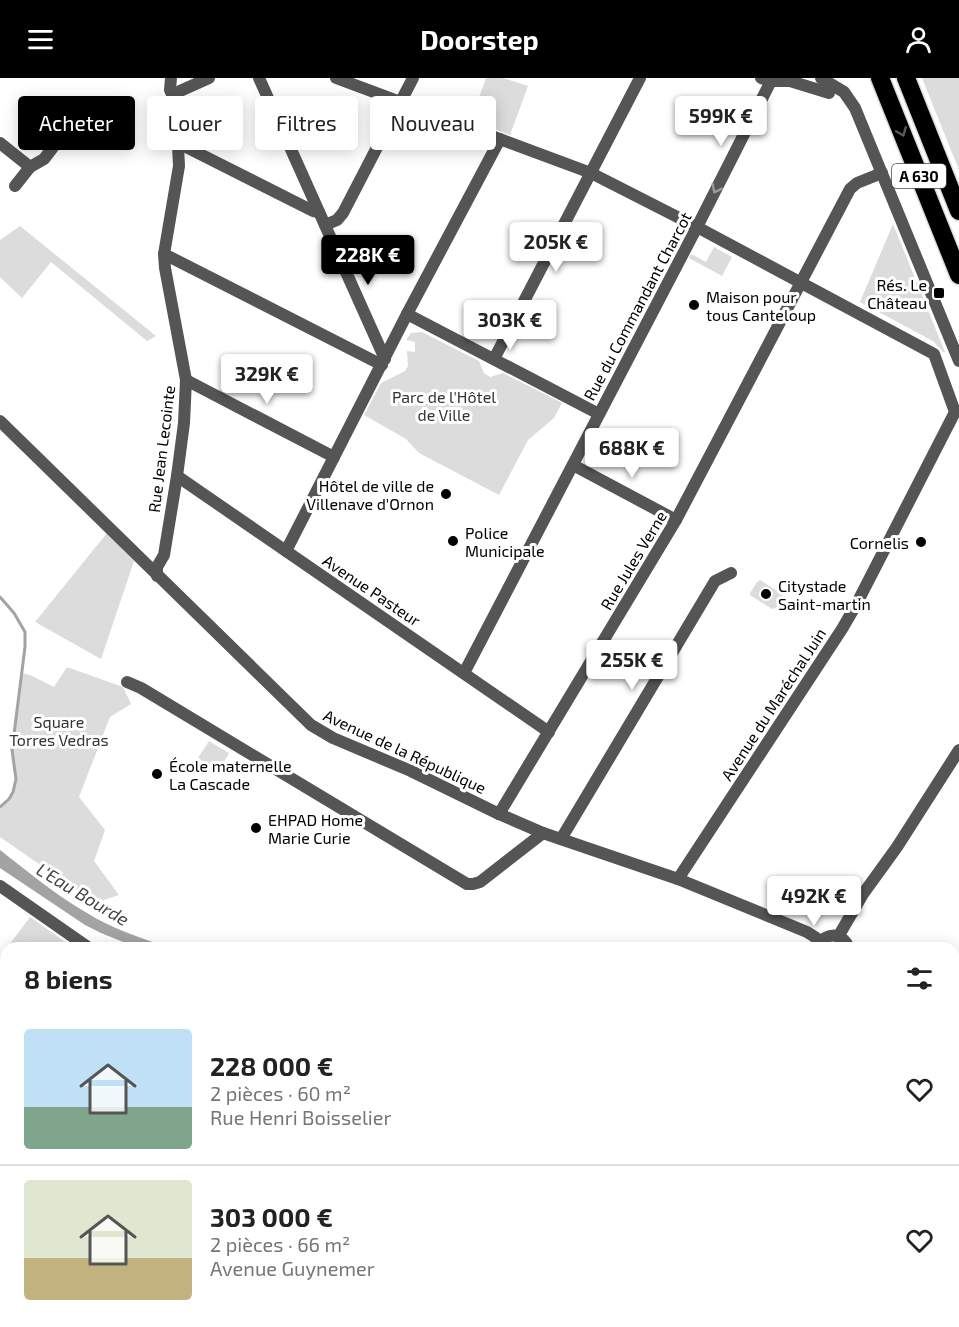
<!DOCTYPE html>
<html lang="fr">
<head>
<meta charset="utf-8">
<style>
	body { margin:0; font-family:"Exo 2",sans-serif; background:#f2f2f2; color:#222; height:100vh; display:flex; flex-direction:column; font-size:22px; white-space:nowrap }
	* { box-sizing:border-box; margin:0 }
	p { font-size:20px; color:#767676 }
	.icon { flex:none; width:33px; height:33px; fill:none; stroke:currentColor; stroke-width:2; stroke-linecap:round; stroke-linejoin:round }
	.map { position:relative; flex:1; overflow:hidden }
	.side { position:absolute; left:0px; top:864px; width:960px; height:386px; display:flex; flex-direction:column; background:#fff; border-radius:18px 18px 0 0; box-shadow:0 3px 15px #0003 }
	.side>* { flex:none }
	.guide { position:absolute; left:18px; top:18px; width:600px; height:54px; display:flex; gap:12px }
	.price { position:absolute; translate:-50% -51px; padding:0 14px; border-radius:6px; background:#fff; color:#222; font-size:20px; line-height:39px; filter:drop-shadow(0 2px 3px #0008) }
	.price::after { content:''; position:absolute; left:50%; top:36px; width:18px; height:14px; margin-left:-9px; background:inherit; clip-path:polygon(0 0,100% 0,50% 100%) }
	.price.current { background:#000; color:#fff }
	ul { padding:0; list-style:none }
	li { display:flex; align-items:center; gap:18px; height:150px; padding:0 24px }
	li+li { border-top:2px solid #e0e0e0 }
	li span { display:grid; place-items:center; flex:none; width:168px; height:120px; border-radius:6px; color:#555 }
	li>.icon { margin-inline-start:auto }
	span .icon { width:72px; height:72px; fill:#fffc; stroke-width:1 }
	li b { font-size:26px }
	h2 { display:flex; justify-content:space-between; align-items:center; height:72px; padding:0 24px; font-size:26px }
	.chip { padding:0 21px; border-radius:6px; background:#fff; box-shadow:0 3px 15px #0003; font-size:21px; line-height:54px }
	.chip.current { background:#000; color:#fff }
	header { display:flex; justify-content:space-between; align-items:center; height:78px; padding:0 24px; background:#000; color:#fff; font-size:27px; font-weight:700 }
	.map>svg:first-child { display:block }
</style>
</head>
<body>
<header><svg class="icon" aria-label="menu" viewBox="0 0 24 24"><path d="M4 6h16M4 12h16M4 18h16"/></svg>Doorstep<svg class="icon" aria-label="person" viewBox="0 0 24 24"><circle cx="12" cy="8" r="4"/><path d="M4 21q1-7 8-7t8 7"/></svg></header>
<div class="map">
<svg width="959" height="1249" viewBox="0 0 959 1249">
	<rect width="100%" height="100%" fill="#fff"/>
	<g fill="#dcdcdc">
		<polygon points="486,0 503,0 528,8 510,57 471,42"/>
		<polygon points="922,0 959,0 959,92"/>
		<polygon points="893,146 945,274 943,274 933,263 860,224"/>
		<polygon points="20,148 156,258 147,263 51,184 22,220 0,199 0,162"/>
		<polygon points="714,169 732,179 722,198 689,180 691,176 706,184"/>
		<polygon points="422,254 479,283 484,295 490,299 503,295 562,325 554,340 528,362 499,417 419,375 406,361 364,337 381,305 405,293 408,288 407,273 415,274 415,264 406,262 411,255"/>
		<polygon points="107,455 134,483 101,581 35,544"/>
		<polygon points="760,502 782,516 782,519 776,530 772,531 750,517 750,515 757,504"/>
		<polygon points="67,589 123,609 131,626 110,639 79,719 105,752 94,783 119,817 95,825 0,759 0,729 9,721 13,714 16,701 12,672 22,595 30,597 54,609"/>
		<polygon points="209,663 229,675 219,693 198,680"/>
		<polygon points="30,839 74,870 7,870"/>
		<polygon points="6,871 6,978 0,974 0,879"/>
		<polygon points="19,1244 160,1244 181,1249 16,1249"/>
		<polygon points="467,1244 507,1244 509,1249 466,1249"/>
		<polygon points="535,1244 618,1244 612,1249 538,1249"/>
	</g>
	<g fill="#a3a3a3">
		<path d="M0,772C28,794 56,817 87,835C112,851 142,860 169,870H138L101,855L85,847L0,790Z"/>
		<polygon points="954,1103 959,1109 959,1141 954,1136"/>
	</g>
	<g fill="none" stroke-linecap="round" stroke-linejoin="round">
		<polyline stroke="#a3a3a3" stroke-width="3" points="0,519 14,535 25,554 25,569 12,672 16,701 13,714 9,721 0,729"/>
		<g stroke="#dbdbdb" stroke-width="21">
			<g id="highway">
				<polyline points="880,0 959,197"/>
				<polyline points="906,0 959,133"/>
			</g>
		</g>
		<g stroke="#555" stroke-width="12">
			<polyline points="259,0 385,281"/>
			<polyline points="336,0 591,95 697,149 934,276 955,334 856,527 842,551 678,801"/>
			<polyline points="761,0 771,3 790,3 829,15"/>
			<polyline points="821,0 844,14 855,30 959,283"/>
			<polyline points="173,19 180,13 209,0"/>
			<polyline points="0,65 30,89 15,108"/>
			<polyline points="178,68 186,69 313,133 319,134"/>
			<polyline points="30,89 44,81 57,64"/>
			<polyline points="325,147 337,142 343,135 413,0"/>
			<polyline points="164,176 382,287"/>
			<polyline points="407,236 599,336"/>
			<polyline points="494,281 640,0"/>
			<polyline points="186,302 334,379"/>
			<polyline points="0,343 311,647 333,660 411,693 499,736 543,755 678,801 807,854 821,863"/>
			<polyline points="573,387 676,442"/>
			<polyline points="177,398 549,654"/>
			<polyline points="286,473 407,236 500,61"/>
			<polyline points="157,498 157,489 164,477 177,398 184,345 186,302 165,190 164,176 179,88 178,68 169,41 170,28 173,19 170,12 171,0"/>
			<polyline points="464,595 697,149 771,3"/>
			<polyline points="127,604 141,610 467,806 473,806 480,804 543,755"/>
			<polyline points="499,736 676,442 850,111 857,105 882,95"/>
			<polyline points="561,761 715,503 731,495"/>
			<polyline points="0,808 89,870"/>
			<polyline points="838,859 863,816 897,769 959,672"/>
			<path d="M817,870C824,854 842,853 849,870"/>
			<polyline points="0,1025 6,1031"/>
			<polyline points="0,1061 6,1066"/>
			<polyline points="519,1244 521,1249"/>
			<polyline points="685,1244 701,1249"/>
			<polyline points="621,1249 626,1244"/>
		</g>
		<use href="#highway" stroke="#000" stroke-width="18"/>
	</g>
	<defs><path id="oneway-chevron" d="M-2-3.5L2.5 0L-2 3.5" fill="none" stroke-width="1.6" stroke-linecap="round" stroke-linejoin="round" transform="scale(1.5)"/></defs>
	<use stroke="#595959" href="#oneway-chevron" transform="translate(902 54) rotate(68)"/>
	<use stroke="#999" href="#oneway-chevron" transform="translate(716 111) rotate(117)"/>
	<g fill="#000" stroke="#fff" stroke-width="2">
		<rect x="933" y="209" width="12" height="12" rx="3"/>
		<circle cx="694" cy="227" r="6"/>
		<circle cx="446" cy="416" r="6"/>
		<circle cx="453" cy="463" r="6"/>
		<circle cx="921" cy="464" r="6"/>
		<circle cx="766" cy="516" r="6"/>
		<circle cx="157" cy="696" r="6"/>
		<circle cx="256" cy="750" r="6"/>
	</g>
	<g text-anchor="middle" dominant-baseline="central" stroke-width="6" stroke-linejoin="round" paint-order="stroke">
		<rect fill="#fff" stroke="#4c4c4c" stroke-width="1.5" x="892" y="86" width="54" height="24" rx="4.5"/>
		<g font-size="15" font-weight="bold" fill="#000">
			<text x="919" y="98">A 630</text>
		</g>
		<g font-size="16" fill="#000" stroke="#fff" text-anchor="start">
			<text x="927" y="206" text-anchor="end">Rés. Le<tspan x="927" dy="18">Château</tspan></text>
			<text x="706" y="218">Maison pour<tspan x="706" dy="18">tous Canteloup</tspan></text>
			<text x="434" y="407" text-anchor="end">Hôtel de ville de<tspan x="434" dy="18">Villenave d'Ornon</tspan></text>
			<text x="465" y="454">Police<tspan x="465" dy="18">Municipale</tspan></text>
			<text x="909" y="464" text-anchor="end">Cornelis</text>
			<text x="778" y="507">Citystade<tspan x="778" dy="18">Saint-martin</tspan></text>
			<text x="169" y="687">École maternelle<tspan x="169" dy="18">La Cascade</tspan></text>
			<text x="268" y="741">EHPAD Home<tspan x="268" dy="18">Marie Curie</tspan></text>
		</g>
		<g font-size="16" fill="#000" stroke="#fff">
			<text transform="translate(637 228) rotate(-62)">Rue du Commandant Charcot</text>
			<text transform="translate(161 371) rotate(-83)">Rue Jean Lecointe</text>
			<text transform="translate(633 482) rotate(-59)">Rue Jules Verne</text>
			<text transform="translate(372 512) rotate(34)">Avenue Pasteur</text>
			<text transform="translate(773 626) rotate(-57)">Avenue du Maréchal Juin</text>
			<text transform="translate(405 673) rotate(25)">Avenue de la République</text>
		</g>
		<g font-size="16" fill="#333" stroke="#fff">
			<text x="444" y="318">Parc de l'Hôtel<tspan x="444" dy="18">de Ville</tspan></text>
			<text x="59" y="643">Square<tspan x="59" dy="18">Torres Vedras</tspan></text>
		</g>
		<g font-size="18" font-style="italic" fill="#444" stroke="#fff">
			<text transform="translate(83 816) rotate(31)">L'Eau Bourde</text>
		</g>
	</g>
</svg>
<b class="price" style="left:721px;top:69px">599K €</b>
<b class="price" style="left:556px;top:195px">205K €</b>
<b class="price current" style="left:368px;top:208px">228K €</b>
<b class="price" style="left:510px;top:273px">303K €</b>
<b class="price" style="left:267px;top:327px">329K €</b>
<b class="price" style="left:632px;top:401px">688K €</b>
<b class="price" style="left:632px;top:613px">255K €</b>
<b class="price" style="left:814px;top:849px">492K €</b>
<div class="guide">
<a class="chip current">Acheter</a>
<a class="chip">Louer</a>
<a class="chip">Filtres</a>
<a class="chip">Nouveau</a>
</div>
<section class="side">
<h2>8 biens<svg class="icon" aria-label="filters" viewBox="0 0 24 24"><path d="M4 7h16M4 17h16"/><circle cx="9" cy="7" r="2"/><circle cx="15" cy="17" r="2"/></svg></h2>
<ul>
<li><span style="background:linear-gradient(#bfe0f5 65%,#7fa58c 0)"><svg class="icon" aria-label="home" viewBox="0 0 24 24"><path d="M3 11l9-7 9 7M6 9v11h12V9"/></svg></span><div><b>228 000 €</b><p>2 pièces · 60 m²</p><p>Rue Henri Boisselier</p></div><svg class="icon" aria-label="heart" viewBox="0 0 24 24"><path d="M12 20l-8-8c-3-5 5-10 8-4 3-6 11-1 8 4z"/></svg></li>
<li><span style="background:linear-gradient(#dfe7d0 65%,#c2b280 0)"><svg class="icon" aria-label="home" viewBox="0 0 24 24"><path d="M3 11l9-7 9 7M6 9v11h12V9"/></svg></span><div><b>303 000 €</b><p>2 pièces · 66 m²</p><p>Avenue Guynemer</p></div><svg class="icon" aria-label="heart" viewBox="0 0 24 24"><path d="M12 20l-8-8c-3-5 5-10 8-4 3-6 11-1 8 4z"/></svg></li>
</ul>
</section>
</div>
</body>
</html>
